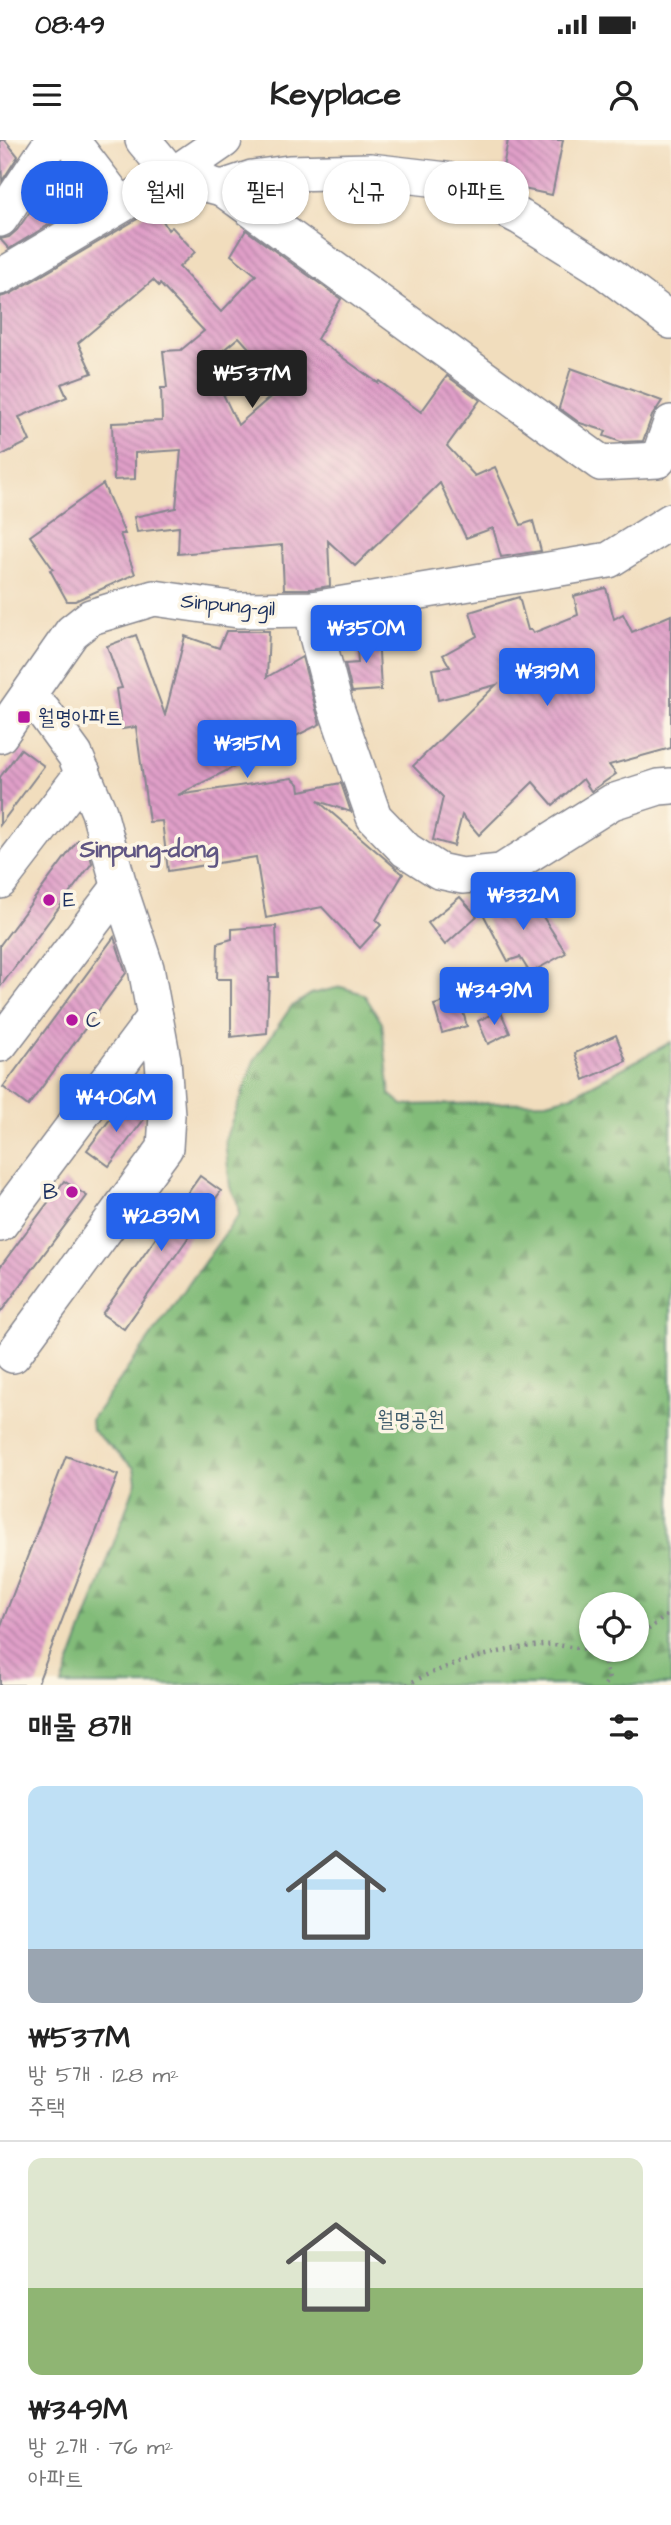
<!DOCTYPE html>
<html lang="ko">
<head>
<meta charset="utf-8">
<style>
	body { margin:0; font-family:"Architects Daughter","Poor Story",sans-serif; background:#f2f2f2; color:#222; height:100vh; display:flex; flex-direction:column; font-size:26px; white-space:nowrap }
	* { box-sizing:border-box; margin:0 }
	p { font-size:23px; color:#767676 }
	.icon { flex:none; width:38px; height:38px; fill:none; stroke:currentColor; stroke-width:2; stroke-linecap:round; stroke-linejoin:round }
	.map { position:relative; height:1545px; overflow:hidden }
	.side { display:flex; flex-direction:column; background:#fff; flex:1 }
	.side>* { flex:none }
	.hud { position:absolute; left:21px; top:21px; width:630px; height:63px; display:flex; gap:14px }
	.controls { position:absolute; left:579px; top:1452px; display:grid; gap:14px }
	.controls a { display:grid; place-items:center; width:70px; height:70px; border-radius:50%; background:#fff; box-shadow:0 2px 5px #0004; font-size:35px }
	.price { position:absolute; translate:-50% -60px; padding:0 16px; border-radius:7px; background:#2563eb; color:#fff; font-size:23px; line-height:46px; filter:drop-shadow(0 2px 4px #0008) }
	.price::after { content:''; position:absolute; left:50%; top:42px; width:21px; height:16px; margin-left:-10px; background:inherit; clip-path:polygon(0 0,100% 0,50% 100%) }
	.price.current { background:#222; color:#fff }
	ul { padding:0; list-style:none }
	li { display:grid; align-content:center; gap:14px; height:371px; padding:0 28px }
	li+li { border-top:2px solid #e0e0e0 }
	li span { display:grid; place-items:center; height:217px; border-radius:14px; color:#555 }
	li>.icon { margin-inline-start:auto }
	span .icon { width:126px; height:126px; fill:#fffc; stroke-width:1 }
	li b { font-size:30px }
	h2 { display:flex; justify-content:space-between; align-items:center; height:84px; padding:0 28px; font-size:30px }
	.chip { padding:0 24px; border-radius:32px; background:#fff; box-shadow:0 2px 5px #0004; font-size:24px; line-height:63px }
	.chip.current { background:#2563eb; color:#fff }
	.status { display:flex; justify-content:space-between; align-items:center; height:49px; padding:0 35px; background:#fff; direction:ltr }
	.status svg { height:19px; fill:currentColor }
	header { display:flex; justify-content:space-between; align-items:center; height:91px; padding:0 28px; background:#fff; font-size:32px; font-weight:700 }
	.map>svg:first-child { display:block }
</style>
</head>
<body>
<div class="status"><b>08:49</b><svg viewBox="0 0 49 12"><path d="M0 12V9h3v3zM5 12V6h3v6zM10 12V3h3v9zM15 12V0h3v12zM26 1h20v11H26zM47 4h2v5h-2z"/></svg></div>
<header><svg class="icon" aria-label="menu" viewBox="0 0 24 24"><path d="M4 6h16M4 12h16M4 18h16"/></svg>Keyplace<svg class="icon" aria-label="person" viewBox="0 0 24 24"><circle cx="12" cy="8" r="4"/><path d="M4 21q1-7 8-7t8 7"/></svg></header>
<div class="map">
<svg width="671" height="1545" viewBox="0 0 671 1545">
	<defs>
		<pattern id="forest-firs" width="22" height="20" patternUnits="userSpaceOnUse" patternTransform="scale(1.75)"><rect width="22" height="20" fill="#82bc79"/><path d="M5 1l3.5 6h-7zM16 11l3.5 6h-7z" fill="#6a9966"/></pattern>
		<pattern id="building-back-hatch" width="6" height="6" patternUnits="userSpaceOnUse" patternTransform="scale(1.75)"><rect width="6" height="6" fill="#e09fc8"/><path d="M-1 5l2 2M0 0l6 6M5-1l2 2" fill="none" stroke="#b582a6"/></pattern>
	</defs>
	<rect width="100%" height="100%" fill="#fcf5e5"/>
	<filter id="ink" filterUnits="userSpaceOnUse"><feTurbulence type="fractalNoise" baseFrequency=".0143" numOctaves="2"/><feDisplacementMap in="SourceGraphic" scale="14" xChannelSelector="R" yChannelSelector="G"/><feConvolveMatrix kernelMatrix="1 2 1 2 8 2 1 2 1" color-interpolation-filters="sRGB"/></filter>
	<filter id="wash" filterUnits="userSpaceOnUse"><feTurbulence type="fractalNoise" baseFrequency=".00686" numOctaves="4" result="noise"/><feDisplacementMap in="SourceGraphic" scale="28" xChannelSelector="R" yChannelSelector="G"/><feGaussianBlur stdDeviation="1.57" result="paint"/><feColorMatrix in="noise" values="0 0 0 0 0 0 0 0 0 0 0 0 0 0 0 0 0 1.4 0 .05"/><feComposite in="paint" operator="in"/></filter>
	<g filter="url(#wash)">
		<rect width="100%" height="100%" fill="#f1ddbd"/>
		<path fill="url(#forest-firs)" stroke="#4e766c" stroke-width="2" fill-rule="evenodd" d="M341,847L364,854L382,883L390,954L403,965L547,962L573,955L671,902V1545H62L136,1342L134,1328L92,1290L91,1280L239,1074L237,1061L230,1047L225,1000L254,921L291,867L311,854ZM592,1465H637V1510H592Z"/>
		<g id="blocks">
			<g fill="url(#building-back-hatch)" fill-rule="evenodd">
				<polygon points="0,0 5,0 18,16 2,41"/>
				<polygon points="508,0 563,0 552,55 500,44"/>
				<polygon points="58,32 64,37 71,33 91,59 9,109 0,99 9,97 17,90"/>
				<path d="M156,68L168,90L172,87L195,112L179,127L221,172L256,135L231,115L246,90L341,159L317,199L378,243L379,241L421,272L447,236L480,260L447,306L475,336L495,327L521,385L533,381L541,411L501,417L493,388L466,398L440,343L355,426L328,401L330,446L311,449H284L282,405L178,414L179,387L137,392L134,377L176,368L181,310L135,313V339L114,340L112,283L162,281L161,248H167L163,211L181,210L204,191L160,144L159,146L153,140L78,203L92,233L61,244L67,257L19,277L30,301L0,316V157L10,154ZM239,197L283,246L238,285L208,223Z"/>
				<polygon points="571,228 662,261 652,276 643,301 621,302 604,296 606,291 580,283 559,268"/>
				<polygon points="103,344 125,394 120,394 135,434 75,461 67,461 50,430 53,429 30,396"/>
				<polygon points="606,448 614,479 623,474 632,492 671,475 671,608 609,625 616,634 591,651 583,639 553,665 533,642 479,695 462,675 454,706 433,700 443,657 413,626 496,545 438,560 432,529 450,527 443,515 477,496 470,472 519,457 528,490 531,490 533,493 578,475 574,456"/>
				<polygon points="226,491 269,491 267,537 302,517 320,584 178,655 292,638 299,644 300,651 341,643 351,672 318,661 403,734 376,780 381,785 360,808 322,767 266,778 256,717 168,731 162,681 149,682 136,587 122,589 116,549 122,548 107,506 136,495 165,575 185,496 219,508"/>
				<polygon points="378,494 381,550 352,552 345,524 358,523 356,495"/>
				<polygon points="21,609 44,626 0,685 0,637"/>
				<polygon points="78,700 88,707 92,723 0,847 0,805"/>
				<polygon points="526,750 566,813 530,833 520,817 508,821 481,770"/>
				<polygon points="460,757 477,776 445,805 428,783"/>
				<polygon points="276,786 278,837 269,837 267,893 231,897 231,839 217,839 218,803 232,799 232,789"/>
				<polygon points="114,797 126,833 28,966 3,947"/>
				<polygon points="459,858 467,886 442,893 434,865"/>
				<polygon points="500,870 510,893 488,904 478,881"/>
				<polygon points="616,895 626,921 584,940 575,913"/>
				<polygon points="123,962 145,978 109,1026 87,1010"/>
				<polygon points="200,1036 221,1051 124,1189 102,1174"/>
				<polygon points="64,1041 87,1056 0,1173 0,1127"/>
				<polygon points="66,1316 118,1335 37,1545 0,1545 0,1488"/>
			</g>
		</g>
	</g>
	<g filter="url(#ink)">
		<use href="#blocks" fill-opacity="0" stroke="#86868e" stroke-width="2"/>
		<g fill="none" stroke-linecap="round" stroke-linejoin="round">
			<g stroke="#86868e" stroke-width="38">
				<g id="minor">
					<polyline points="71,0 120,64"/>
					<polyline points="143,0 172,35 222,48 252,38 289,33 370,31 447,40 520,77 598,126 671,181"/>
					<polyline points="222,48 601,323 658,320 671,283"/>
					<polyline points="0,79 53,0"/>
					<polyline points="0,137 182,29 224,0"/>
					<polyline points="313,469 317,496 335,565 374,677 406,710 439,731 462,736 501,732 612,662 659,647 671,646"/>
					<polyline points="0,595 72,492 91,477 154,458 238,470 313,469 609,420 671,381"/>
					<polyline points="0,741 83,633"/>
					<polyline points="0,904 120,746"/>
					<polyline points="0,1084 155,877"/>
					<polyline points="13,1215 165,1008 167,975 163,920 146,828 122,756 99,672 75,615 43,571 27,559"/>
				</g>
			</g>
			<g stroke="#86868e" stroke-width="4.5" stroke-dasharray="2 5" stroke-linecap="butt">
				<polyline points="637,1498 671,1472"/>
				<polyline points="601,1510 609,1539 605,1545"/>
				<path d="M407,1545C440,1525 504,1508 543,1505C559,1504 575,1509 592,1509"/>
			</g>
			<use href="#minor" stroke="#fff" stroke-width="35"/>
		</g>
	</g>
	<g fill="#b5179e" stroke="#fcf5e5" stroke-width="2.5">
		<rect x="17" y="570" width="14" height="14" rx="3.5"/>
		<circle cx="49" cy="760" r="7"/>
		<circle cx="72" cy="880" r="7"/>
		<circle cx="72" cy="1052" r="7"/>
	</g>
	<g text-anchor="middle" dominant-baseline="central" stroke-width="7" stroke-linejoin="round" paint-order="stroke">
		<g font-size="21" fill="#1b2f5e" stroke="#fcf5e5">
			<text transform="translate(228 465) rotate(5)">Sinpung-gil</text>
		</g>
		<g font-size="21" fill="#1b2f5e" stroke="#fcf5e5" text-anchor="start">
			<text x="38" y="577">월명아파트</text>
			<text x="63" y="760">E</text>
			<text x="86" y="880">C</text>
			<text x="58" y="1052" text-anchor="end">B</text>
		</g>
		<g font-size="21" fill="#3d5a6a" stroke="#fcf5e5">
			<text x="411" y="1279">월명공원</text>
		</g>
		<g font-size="24" font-weight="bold" fill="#605683" stroke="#fcf5e5">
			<text x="149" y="710">Sinpung-dong</text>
		</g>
	</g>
</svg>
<div class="controls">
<a><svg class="icon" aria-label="locate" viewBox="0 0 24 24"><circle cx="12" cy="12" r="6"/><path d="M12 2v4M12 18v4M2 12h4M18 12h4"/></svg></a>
</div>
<b class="price current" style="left:252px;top:270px">₩537M</b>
<b class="price" style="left:366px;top:525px">₩350M</b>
<b class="price" style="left:547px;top:568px">₩319M</b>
<b class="price" style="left:247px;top:640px">₩315M</b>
<b class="price" style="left:523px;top:792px">₩332M</b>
<b class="price" style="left:494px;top:887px">₩349M</b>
<b class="price" style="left:116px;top:994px">₩406M</b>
<b class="price" style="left:161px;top:1113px">₩289M</b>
<div class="hud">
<a class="chip current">매매</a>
<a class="chip">월세</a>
<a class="chip">필터</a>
<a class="chip">신규</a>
<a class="chip">아파트</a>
</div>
</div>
<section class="side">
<h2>매물 8개<svg class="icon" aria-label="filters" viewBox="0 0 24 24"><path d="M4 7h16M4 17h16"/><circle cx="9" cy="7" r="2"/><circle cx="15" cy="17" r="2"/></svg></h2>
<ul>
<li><span style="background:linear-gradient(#bfe0f5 75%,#9aa5b1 0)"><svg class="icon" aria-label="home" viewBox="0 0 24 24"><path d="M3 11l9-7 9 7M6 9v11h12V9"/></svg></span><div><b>₩537M</b><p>방 5개 · 128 m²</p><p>주택</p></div></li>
<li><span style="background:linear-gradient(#dfe7d0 60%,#8fb573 0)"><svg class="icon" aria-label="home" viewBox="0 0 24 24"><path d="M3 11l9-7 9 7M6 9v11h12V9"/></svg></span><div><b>₩349M</b><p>방 2개 · 76 m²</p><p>아파트</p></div></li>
</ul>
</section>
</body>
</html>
